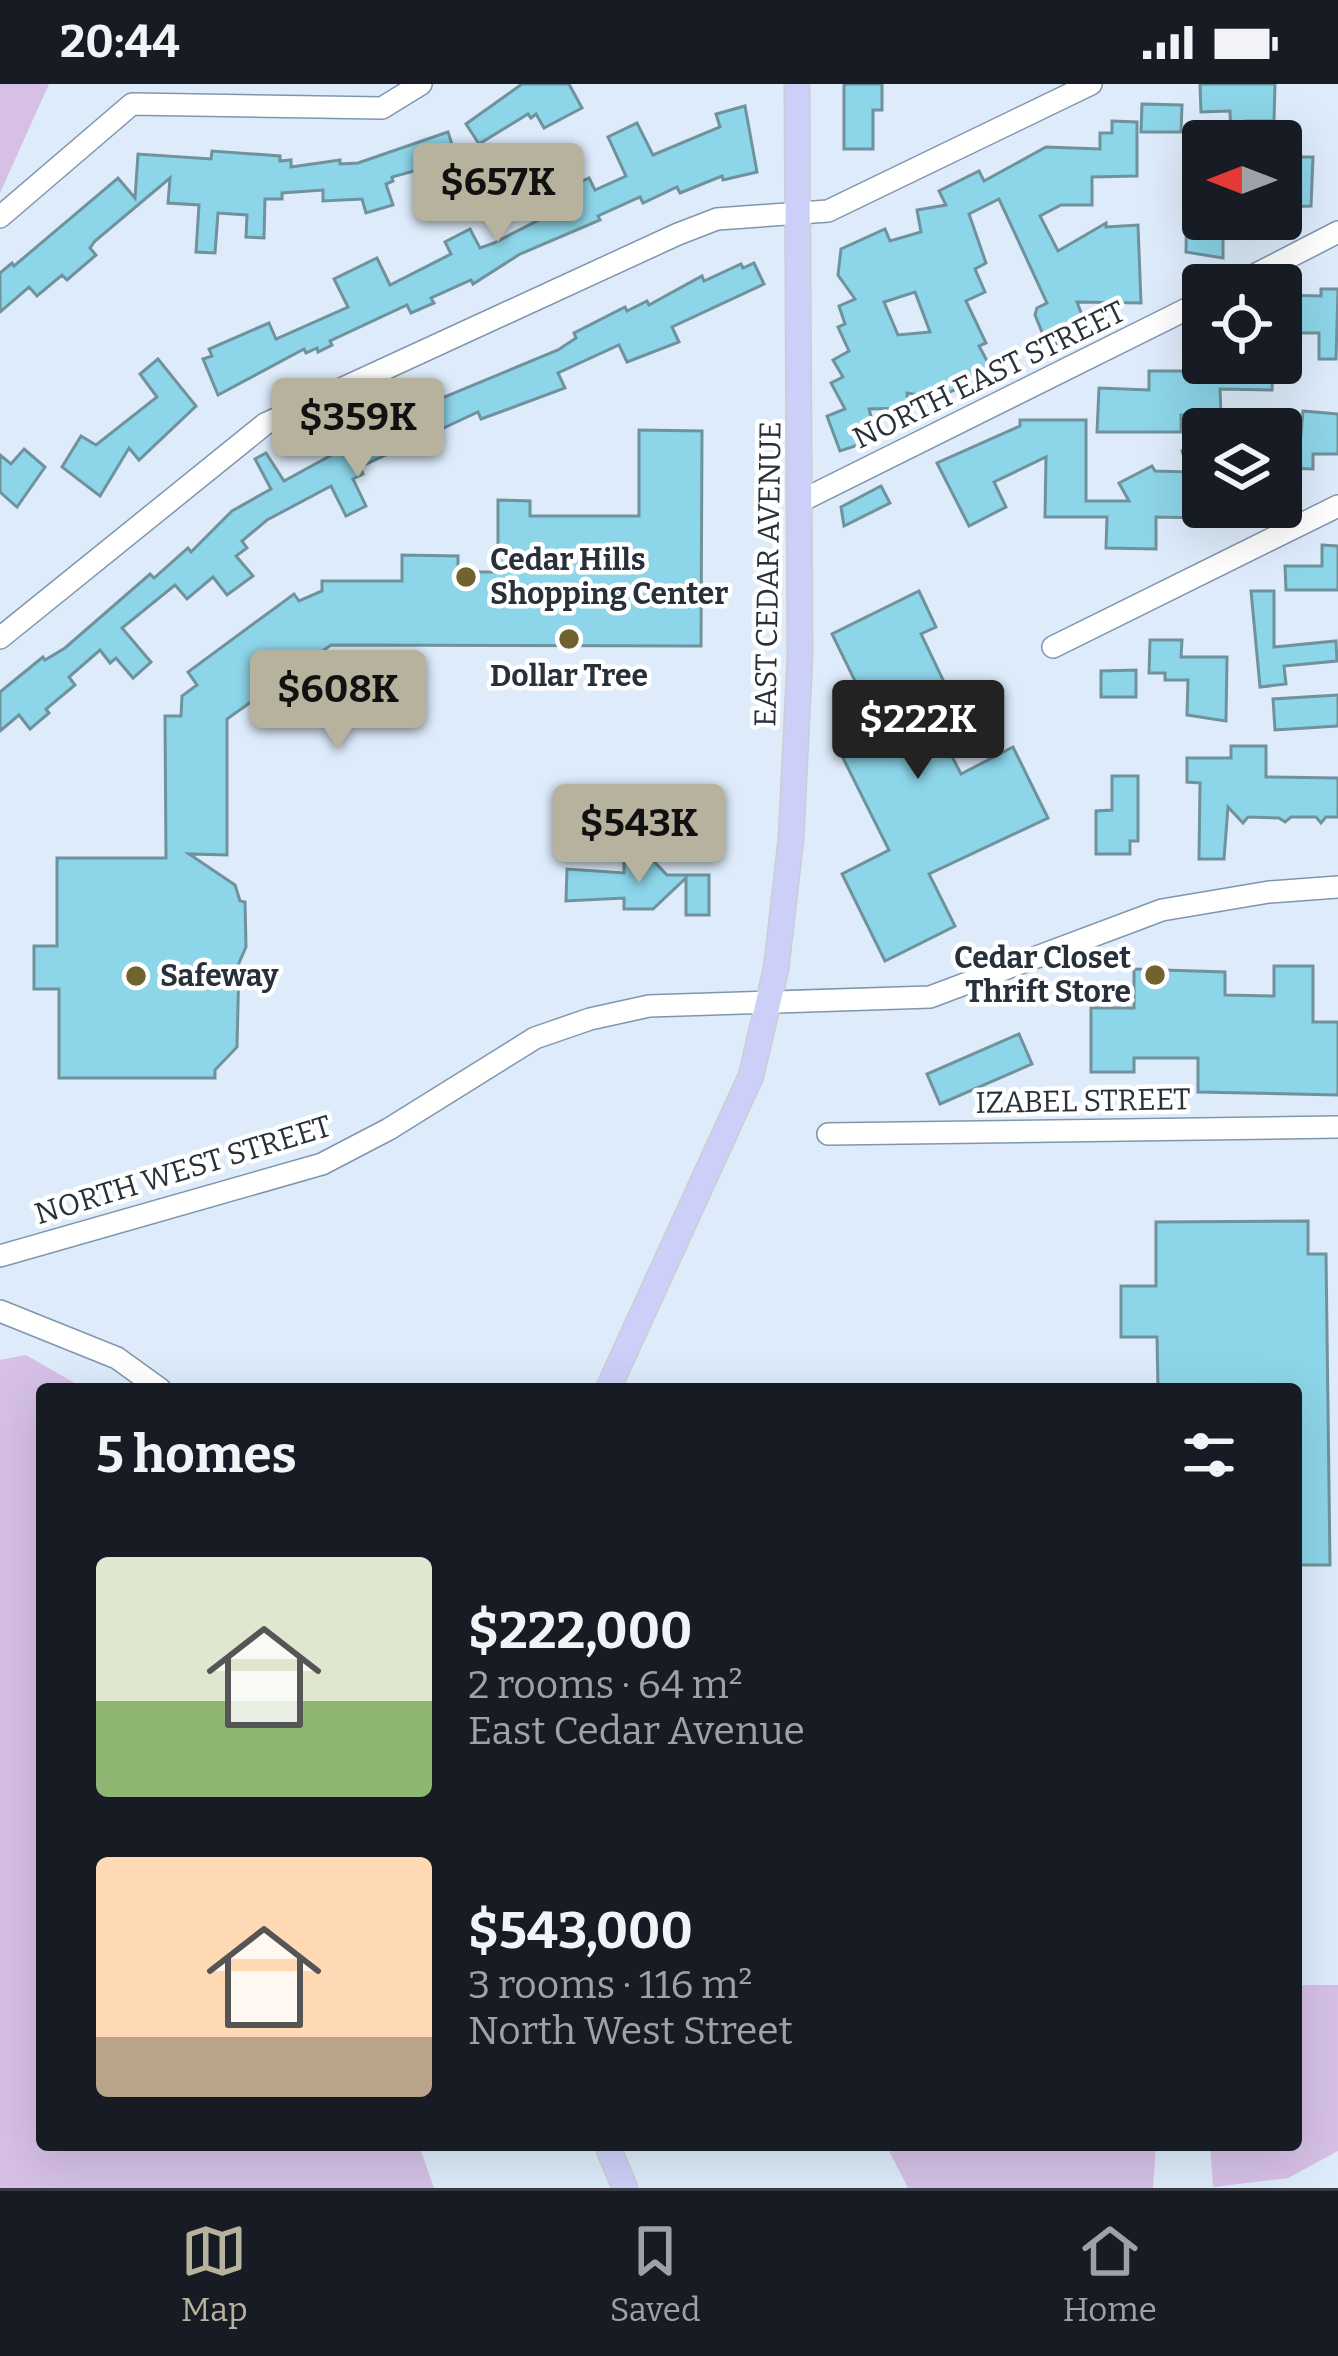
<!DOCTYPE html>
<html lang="en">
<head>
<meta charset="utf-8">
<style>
	body { margin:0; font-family:Bitter,serif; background:#242831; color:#f1f3f6; height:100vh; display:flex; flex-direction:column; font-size:45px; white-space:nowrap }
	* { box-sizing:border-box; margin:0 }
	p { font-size:39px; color:#9ea1a6 }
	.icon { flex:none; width:66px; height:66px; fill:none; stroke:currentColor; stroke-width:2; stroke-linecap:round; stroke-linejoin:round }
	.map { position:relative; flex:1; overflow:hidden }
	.details { position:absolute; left:36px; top:1299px; width:1266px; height:768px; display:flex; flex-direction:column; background:#171b24; border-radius:12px; box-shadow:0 12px 48px #0002 }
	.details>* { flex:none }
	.needle { width:78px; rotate:270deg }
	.buttons { position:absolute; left:1182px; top:36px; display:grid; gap:24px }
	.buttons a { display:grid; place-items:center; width:120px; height:120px; border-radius:12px; background:#171b24; box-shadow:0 12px 48px #0002; font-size:60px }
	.price { position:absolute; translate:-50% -102px; padding:0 27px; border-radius:12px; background:#b7b29d; color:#111; font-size:39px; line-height:78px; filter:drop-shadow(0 3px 6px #0008) }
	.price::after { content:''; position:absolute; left:50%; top:72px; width:36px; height:27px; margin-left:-18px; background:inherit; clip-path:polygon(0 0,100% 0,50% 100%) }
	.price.on { background:#222; color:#fff }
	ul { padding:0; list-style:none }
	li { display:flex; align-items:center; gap:36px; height:300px; padding:0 60px }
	li span { display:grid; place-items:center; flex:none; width:336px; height:240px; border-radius:12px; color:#555 }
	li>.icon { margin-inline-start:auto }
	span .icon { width:144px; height:144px; fill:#fffc; stroke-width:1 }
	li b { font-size:51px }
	h2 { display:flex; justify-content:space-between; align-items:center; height:144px; padding:0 60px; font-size:51px }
	.status { display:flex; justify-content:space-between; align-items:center; height:84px; padding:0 60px; background:#171b24; direction:ltr }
	.status svg { height:33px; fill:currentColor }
	.dock { display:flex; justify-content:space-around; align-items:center; height:168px; border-top:3px solid #363941; background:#171b24; font-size:33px; color:#9ea1a6 }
	.dock a { display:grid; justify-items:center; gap:6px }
	.dock .on { color:#b7b29d }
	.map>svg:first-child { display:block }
</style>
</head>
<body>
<div class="status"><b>20:44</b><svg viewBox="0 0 49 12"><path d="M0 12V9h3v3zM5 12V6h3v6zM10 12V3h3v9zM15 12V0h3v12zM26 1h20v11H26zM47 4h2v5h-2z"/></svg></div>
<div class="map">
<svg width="1338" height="2104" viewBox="0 0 1338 2104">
	<rect width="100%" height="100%" fill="#ddebfa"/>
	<g fill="#d6c0e6">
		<polygon points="0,0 49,0 0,109"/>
		<polygon points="26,1271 85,1305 42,1305 42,2061 419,2061 434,2104 0,2104 0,1276"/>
		<polygon points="1296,1901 1338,1901 1338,2067 1288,2094 1213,2103 1210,2061 1296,2061"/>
		<polygon points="886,2061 1156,2061 1153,2104 908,2104"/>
	</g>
	<g fill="#8dd5e9" stroke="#6f929c" stroke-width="3" fill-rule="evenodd">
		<polygon points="522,0 569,0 582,24 544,44 536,30 531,34 528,30 479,60 466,40"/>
		<polygon points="844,0 882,0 882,26 873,26 873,65 844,65"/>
		<polygon points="1200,0 1275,0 1274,37 1246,37 1245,57 1231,57 1230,27 1201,28"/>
		<polygon points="1142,20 1182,21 1181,48 1141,48"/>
		<polygon points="745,22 757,88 723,96 722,92 680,109 677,103 643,119 640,113 598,132 600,136 520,170 473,200 471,196 431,214 434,219 411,229 407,221 330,257 332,261 318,268 317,264 306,269 304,265 218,311 203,275 212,272 209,265 269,239 276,255 348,223 334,195 377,174 390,201 451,170 445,158 470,145 480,164 494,159 564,123 557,109 589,94 595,106 626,92 608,53 637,39 653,71 720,43 716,30"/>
		<path d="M1112,37L1137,38V92L1092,93V121H1061L1040,132L1058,167L1106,139V143L1138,141L1141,219L1077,218L1088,247L1048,263L1035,231L1037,224L1047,219L999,115L969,130L986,179L975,185L985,208L966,217L986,259L979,262L993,288L982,293L985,301L965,311L961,303L937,314L907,309L908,324L869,325L877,355L840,367L827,332L845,325L831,299L843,293L833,276L849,267L838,243L845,240L839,222L855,215L838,191L841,165L885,145L890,157L921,148L917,126L946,121L939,107L979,87L984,97L1046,63L1100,65V49H1112ZM915,208L930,248L898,251L884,218Z"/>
		<polygon points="448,48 455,70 446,73 450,87 425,95 421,85 392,93 393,97 386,100 393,121 366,129 362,115 323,117 323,106 282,109 282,115 265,115 264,154 246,153 247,131 218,129 215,169 196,168 199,121 168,119 170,94 95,157 90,164 96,171 67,196 62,191 37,212 29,203 0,228 0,189 12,179 14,182 118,94 135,114 138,70 211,75 212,67 280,72 280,77 291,76 291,83 340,76 340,80 358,79"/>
		<polygon points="1281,73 1313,73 1311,122 1281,123"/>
		<polygon points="1198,96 1203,106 1203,135 1223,135 1223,174 1186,168 1187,102"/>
		<polygon points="754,179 764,200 672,243 679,258 627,278 619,261 558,289 565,304 481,335 478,328 360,383 363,390 353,395 366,422 346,432 331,402 267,436 242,457 247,464 236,472 253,492 227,511 213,493 187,515 175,501 122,544 151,578 133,594 116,574 110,579 100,566 69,593 75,601 46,625 49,629 30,645 19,631 0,647 0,608 43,573 45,576 65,564 150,490 154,494 188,464 191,468 232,427 271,405 255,375 266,369 284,397 359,356 356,351 388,336 391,342 437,316 558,266 576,254 574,249 625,223 627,227 647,217 649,221 702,192 704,197 741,180 743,184"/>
		<polygon points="1321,205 1338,205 1336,275 1319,275 1319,249 1281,249 1281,211 1321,212"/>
		<polygon points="1186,261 1203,261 1203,279 1273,279 1272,306 1220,305 1221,331 1181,331 1181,348 1097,348 1099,304 1149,306 1149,287 1186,287"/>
		<polygon points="158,275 196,322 139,376 129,364 100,412 62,383 81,352 96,361 157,313 140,290"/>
		<polygon points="1303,327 1338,330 1338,370 1313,370 1313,385 1284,384 1285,351 1301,351"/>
		<polygon points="1020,336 1086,336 1086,417 1129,417 1119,399 1152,382 1155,387 1189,388 1182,367 1203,359 1203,434 1156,433 1156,465 1106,464 1107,433 1045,433 1046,373 994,398 1006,423 969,442 937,379 1020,342"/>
		<polygon points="639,346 702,347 701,562 331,561 227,635 227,771 189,770 235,801 240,817 245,818 246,863 239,879 237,963 215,986 215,994 59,994 59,905 34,905 34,862 57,862 57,774 166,774 165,632 181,632 182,612 197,601 188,588 294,510 299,517 322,507 322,497 402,497 402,471 458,472 458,488 498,488 498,416 530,417 530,432 639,432"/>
		<polygon points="24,365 45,383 17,423 0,408 0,371 11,380"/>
		<polygon points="881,402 890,419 844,442 841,423"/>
		<polygon points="1322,461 1338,462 1338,506 1286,506 1285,482 1322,482"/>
		<polygon points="919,507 936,543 921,550 946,602 922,614 961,690 1013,663 1048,734 929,790 955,842 885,877 842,790 889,766 840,668 880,648 832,550"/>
		<polygon points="1251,507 1274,507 1274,563 1336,557 1337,577 1284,582 1286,600 1260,603"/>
		<polygon points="1150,556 1182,556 1181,573 1227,573 1226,637 1187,631 1188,596 1165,596 1165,589 1149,589"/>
		<polygon points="1136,586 1136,613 1101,613 1101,587"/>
		<polygon points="1338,611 1338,642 1275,646 1273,615"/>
		<polygon points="1231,662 1266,662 1266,693 1338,694 1338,733 1326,733 1321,739 1316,733 1291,733 1285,738 1279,734 1248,733 1243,739 1228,723 1224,775 1199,775 1200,699 1187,698 1187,674 1231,674"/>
		<polygon points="1112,692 1138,692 1138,757 1130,757 1130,770 1096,770 1096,727 1112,726"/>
		<rect x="641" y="736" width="41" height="23"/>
		<polygon points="641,764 667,791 709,791 709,831 686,831 686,794 653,825 624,825 624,814 566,817 567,785 624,789 624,777 641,777"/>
		<polygon points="1274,882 1313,882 1313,938 1338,938 1338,1011 1198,1008 1198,974 1134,974 1134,988 1091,988 1091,924 1134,924 1134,885 1225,888 1225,911 1274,912"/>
		<polygon points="1019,950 1032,980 940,1020 927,990"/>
		<polygon points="1308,1137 1308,1170 1326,1170 1330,1481 1296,1481 1296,1305 1158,1305 1157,1253 1121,1253 1121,1202 1156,1202 1156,1138"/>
	</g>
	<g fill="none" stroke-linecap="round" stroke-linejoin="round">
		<g stroke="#8096ad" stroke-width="24">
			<g id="minor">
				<polyline points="0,133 132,20 382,24 421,0"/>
				<polyline points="1235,201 1338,148"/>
				<polyline points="801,417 1203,217"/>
				<polyline points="0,554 265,340 678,150 717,135 828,127 1091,0"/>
				<polyline points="1053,563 1338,422"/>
				<polyline points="828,1050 1338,1043"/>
				<polyline points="0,1172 322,1080 389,1045 535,954 590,935 649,922 930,913 1162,826 1269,808 1338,803"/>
				<polyline points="0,1227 117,1274 160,1305"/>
			</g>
		</g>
		<g stroke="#cbced0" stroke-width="27">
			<g id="major">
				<polyline points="608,1305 751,992 776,885 791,755 800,573 797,0"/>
				<polyline points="607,2061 625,2104"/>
			</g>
		</g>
		<use href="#minor" stroke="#fff" stroke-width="21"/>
		<use href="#major" stroke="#ccd0f8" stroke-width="24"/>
	</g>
	<g fill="#716330" stroke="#fff" stroke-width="4.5">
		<circle cx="466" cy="493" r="12"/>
		<circle cx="569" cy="555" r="12"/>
		<circle cx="1155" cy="891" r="12"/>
		<circle cx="136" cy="892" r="12"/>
	</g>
	<g text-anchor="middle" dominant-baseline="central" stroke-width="9" stroke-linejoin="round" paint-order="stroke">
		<g font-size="30" fill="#28313b" stroke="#fff">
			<text transform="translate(989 291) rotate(-26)">NORTH EAST STREET</text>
			<text transform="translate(768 490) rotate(-89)">EAST CEDAR AVENUE</text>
			<text transform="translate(1083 1017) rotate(-1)">IZABEL STREET</text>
			<text transform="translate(183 1086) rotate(-17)">NORTH WEST STREET</text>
		</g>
		<g font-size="30" font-weight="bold" fill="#28313b" stroke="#fff" text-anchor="start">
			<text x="490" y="476">Cedar Hills<tspan x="490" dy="34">Shopping Center</tspan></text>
			<text x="569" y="592" text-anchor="middle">Dollar Tree</text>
			<text x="1131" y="874" text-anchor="end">Cedar Closet<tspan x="1131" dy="34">Thrift Store</tspan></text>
			<text x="160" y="892">Safeway</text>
		</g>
	</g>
</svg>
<div class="buttons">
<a><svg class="needle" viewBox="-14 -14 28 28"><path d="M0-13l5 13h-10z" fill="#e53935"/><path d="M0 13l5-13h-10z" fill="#9ea1a6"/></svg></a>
<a><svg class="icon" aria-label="locate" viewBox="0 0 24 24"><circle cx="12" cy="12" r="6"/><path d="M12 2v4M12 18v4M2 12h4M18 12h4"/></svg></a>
<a><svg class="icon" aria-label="layers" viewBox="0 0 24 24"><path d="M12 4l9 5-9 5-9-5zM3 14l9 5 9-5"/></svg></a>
</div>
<b class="price" style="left:498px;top:161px">$657K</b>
<b class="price" style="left:358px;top:396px">$359K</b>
<b class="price" style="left:338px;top:668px">$608K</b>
<b class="price on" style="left:918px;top:698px">$222K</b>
<b class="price" style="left:639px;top:802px">$543K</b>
<section class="details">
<h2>5 homes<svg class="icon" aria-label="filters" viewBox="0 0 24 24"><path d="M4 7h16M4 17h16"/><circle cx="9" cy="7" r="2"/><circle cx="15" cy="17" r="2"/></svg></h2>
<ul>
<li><span style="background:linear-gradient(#dfe7d0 60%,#8fb573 0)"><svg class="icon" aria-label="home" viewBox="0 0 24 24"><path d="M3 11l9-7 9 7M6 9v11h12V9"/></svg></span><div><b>$222,000</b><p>2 rooms · 64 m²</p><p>East Cedar Avenue</p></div></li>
<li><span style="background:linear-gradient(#ffd9b3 75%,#b9a48a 0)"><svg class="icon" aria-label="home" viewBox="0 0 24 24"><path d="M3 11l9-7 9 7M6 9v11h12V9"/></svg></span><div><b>$543,000</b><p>3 rooms · 116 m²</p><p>North West Street</p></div></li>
</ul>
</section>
</div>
<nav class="dock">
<a class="on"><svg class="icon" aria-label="map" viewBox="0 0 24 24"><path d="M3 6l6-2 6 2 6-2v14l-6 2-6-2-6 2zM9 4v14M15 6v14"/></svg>Map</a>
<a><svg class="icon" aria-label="saved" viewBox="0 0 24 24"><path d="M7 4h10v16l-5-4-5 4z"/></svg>Saved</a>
<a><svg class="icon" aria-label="home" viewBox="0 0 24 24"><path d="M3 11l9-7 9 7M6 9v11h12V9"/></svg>Home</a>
</nav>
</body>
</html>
